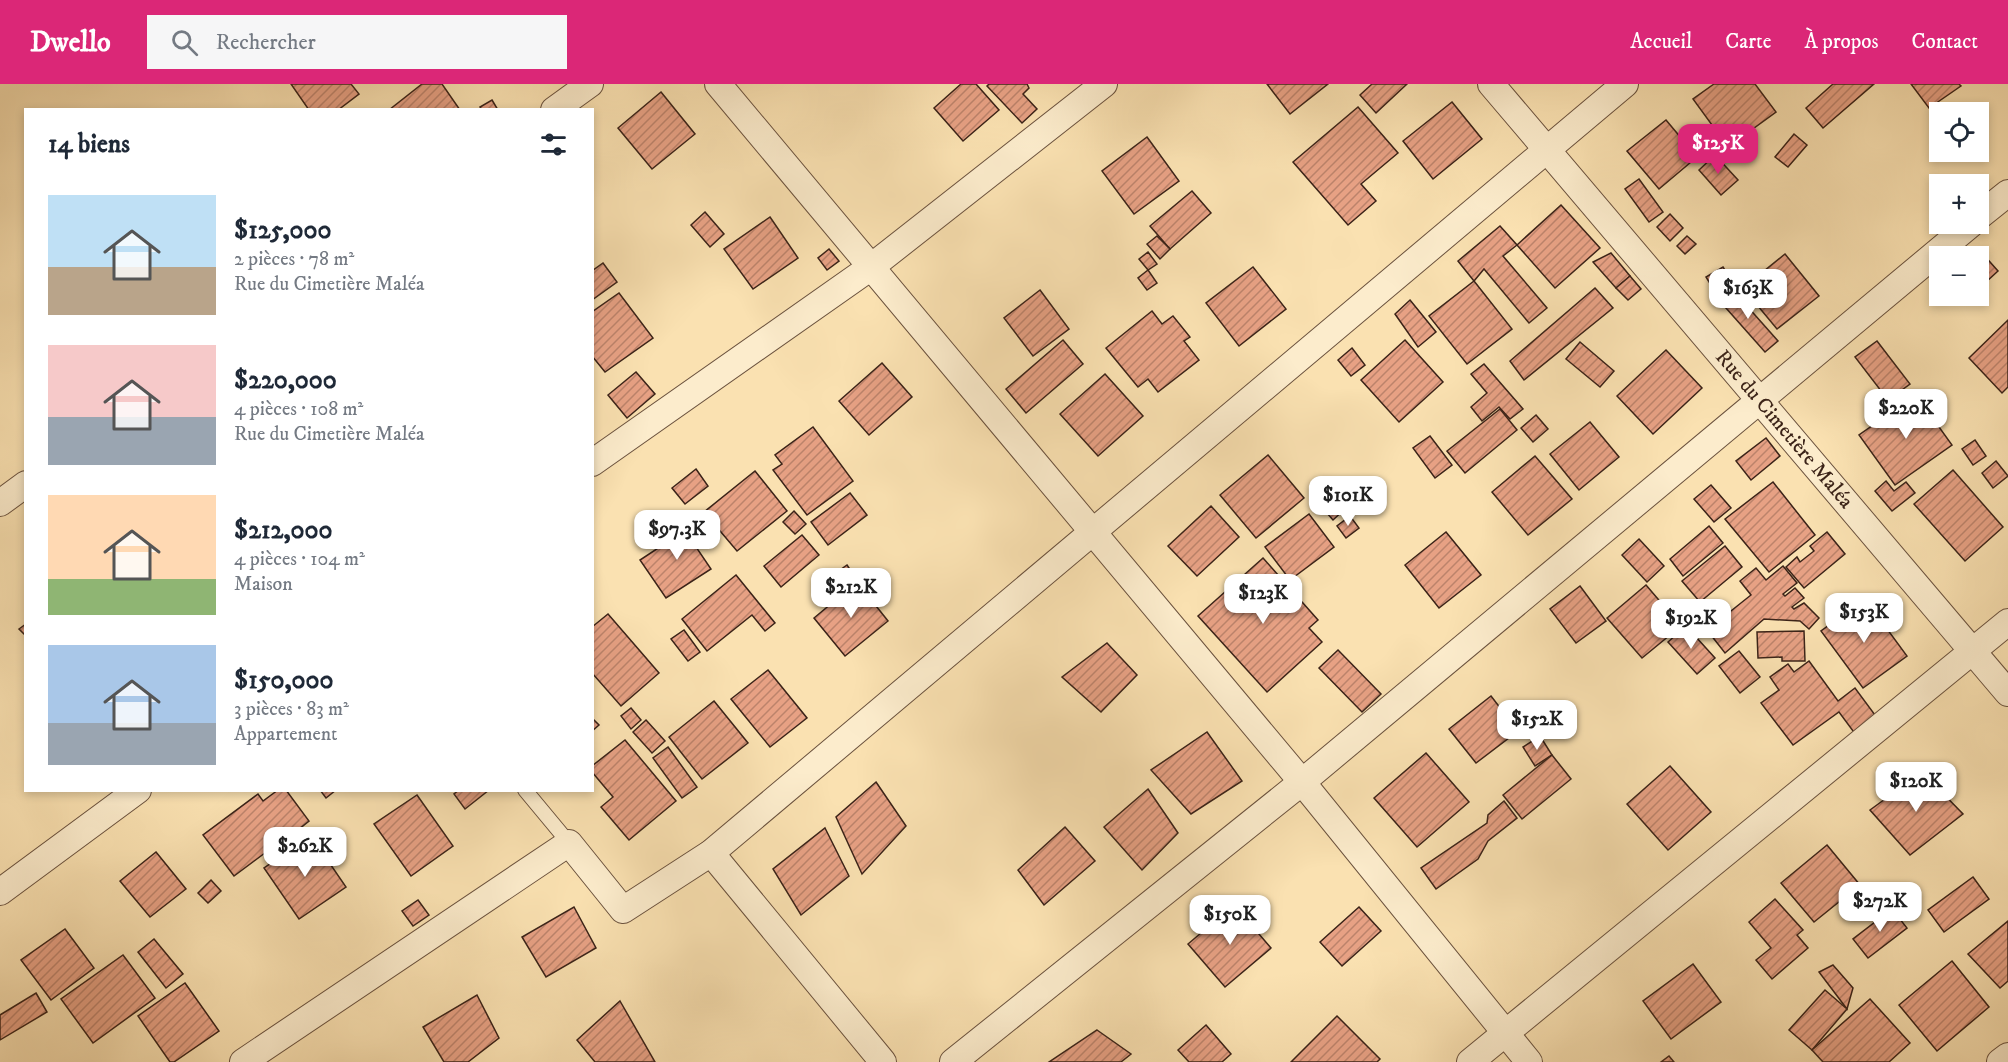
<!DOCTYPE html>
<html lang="fr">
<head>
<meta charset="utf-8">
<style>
	body { margin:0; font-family:"IM FELL DW Pica",serif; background:#f6f6f7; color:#1f2937; height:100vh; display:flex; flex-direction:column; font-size:22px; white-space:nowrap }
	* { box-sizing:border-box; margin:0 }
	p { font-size:20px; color:#747a83 }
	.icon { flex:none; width:33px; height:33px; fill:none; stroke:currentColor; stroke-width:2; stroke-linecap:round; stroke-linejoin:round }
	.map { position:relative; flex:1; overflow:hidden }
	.panel { position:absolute; left:24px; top:24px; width:570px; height:684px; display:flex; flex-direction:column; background:#fff; border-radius:0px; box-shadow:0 3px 9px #0003 }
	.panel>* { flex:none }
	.fabs { position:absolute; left:1929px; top:18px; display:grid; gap:12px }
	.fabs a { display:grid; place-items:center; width:60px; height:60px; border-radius:0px; background:#fff; box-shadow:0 3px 9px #0003; font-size:30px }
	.price { position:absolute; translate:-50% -51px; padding:0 14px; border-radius:12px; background:#fff; color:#222; font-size:20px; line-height:39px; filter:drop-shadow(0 2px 3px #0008) }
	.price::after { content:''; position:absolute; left:50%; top:36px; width:18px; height:14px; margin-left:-9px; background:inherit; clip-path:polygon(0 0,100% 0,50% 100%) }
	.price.selected { background:#db2777; color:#fff }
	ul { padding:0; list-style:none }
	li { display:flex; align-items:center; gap:18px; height:150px; padding:0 24px }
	li span { display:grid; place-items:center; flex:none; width:168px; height:120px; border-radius:0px; color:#555 }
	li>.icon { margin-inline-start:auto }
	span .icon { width:72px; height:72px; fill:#fffc; stroke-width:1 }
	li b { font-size:26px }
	h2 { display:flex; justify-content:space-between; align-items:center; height:72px; padding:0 24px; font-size:26px }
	header { display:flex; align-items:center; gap:36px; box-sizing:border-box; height:84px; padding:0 30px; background:#db2777; color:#fff }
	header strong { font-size:28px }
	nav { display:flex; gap:33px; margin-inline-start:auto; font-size:21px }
	.search { width:420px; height:54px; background:#f6f6f7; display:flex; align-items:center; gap:15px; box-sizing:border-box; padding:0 21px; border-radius:0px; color:#747a83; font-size:22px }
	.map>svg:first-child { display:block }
</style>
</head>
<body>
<header>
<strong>Dwello</strong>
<div class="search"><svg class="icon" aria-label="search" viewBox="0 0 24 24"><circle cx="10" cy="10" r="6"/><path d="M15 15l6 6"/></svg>Rechercher</div>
<nav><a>Accueil</a><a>Carte</a><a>À propos</a><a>Contact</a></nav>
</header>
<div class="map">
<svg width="2008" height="978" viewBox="0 0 2008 978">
	<defs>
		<pattern id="building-hatch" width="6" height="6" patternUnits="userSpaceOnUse" patternTransform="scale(1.5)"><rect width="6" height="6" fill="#e7a184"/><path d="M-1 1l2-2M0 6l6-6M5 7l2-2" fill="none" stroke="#bc836b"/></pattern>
	</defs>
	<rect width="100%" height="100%" fill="#fae1b1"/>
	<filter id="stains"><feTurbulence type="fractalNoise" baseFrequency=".00333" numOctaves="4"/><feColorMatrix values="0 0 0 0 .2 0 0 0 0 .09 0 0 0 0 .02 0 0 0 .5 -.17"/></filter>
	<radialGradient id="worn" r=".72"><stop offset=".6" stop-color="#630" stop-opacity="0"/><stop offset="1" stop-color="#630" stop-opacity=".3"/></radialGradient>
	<g fill="url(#building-hatch)" stroke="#3b2318" stroke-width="1.5">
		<polygon points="291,0 351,0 359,10 338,26 309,26"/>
		<polygon points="422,0 442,0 460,26 389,26"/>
		<polygon points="961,0 976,0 999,26 963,57 934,24"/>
		<polygon points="989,0 1027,0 1029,4 1023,10 1037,25 1022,39 987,2"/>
		<polygon points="1267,0 1328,0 1290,30"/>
		<polygon points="1372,0 1407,0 1376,29 1360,11"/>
		<polygon points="1714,0 1755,0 1776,28 1728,63 1693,15"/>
		<polygon points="1833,0 1874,0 1823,44 1806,24"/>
		<polygon points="1911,0 1959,0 1961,2 1929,24"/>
		<polygon points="661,8 695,50 652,85 618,44"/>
		<polygon points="492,16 498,26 482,26 480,23"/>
		<polygon points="1452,18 1482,55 1433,95 1403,57"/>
		<polygon points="1358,23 1398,69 1361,100 1376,117 1348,141 1293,78"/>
		<polygon points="1666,36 1697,73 1659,105 1627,67"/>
		<polygon points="1794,50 1807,61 1788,83 1775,73"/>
		<polygon points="1147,53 1179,97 1134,130 1102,87"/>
		<polygon points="1715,71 1738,96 1721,111 1699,86"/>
		<polygon points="1639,95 1663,128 1649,138 1625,105"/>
		<polygon points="1192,107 1211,129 1170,165 1150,142"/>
		<polygon points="1561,121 1600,164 1555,204 1517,161"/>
		<polygon points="705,128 724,150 710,163 691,141"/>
		<polygon points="1670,130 1683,144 1670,157 1657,143"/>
		<polygon points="770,133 798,174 753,205 724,165"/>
		<polygon points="1500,142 1517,161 1503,172 1547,224 1529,239 1484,185 1474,197 1458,177"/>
		<polygon points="1157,152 1170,165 1160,175 1147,160"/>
		<polygon points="1687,152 1696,160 1685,170 1677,162"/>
		<polygon points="829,165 839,177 827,186 818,174"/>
		<polygon points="1148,168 1157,180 1148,186 1139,175"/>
		<polygon points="1611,169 1630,192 1616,204 1593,178"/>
		<polygon points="1982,169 1998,187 1986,198 1978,190 1978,172"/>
		<polygon points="1785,170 1819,212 1777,245 1743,204"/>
		<polygon points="603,179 617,198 592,216 592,187"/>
		<polygon points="1253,183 1286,225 1239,262 1206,219"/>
		<polygon points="1723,183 1731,196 1714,206 1706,193"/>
		<polygon points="1148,186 1157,199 1147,206 1138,194"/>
		<polygon points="1630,192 1641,205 1628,216 1616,204"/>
		<polygon points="1474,197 1512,245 1467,280 1429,232"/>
		<polygon points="1595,204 1613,224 1524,296 1510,277"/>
		<polygon points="1731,204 1778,257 1765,268 1718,215"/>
		<polygon points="1040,206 1069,245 1033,272 1004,234"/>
		<polygon points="619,209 653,254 605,288 592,272 592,228"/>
		<polygon points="1410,216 1436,248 1418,263 1395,230"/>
		<polygon points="1152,227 1162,240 1173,232 1190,253 1184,257 1199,276 1158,308 1148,295 1138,303 1106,264"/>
		<polygon points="2008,236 2008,303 2002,309 1969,274"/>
		<polygon points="1063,256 1083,280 1026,329 1006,305"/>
		<polygon points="1405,256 1443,298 1399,338 1361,296"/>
		<polygon points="1877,257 1910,300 1888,316 1855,273"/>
		<polygon points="1580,258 1614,287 1600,303 1566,275"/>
		<polygon points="1352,264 1365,281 1351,292 1338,276"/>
		<polygon points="1666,266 1702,304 1653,350 1617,312"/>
		<polygon points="882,279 912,313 869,351 839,317"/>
		<polygon points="1484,280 1523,325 1510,335 1499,323 1482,337 1471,323 1487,309 1471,290"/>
		<polygon points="636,288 655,310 627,334 608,311"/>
		<polygon points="1105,290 1143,332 1098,372 1060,330"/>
		<polygon points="1916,311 1952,361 1895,401 1859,351"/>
		<polygon points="1500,325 1517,346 1465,389 1447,367"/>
		<polygon points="1536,331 1548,345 1533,358 1521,344"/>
		<polygon points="1590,338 1619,373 1579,406 1550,370"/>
		<polygon points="813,343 853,397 807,431 773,386 782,380 775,371"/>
		<polygon points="1430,352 1452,381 1435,394 1413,364"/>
		<polygon points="1766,354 1780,372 1751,396 1736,377"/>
		<polygon points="1975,356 1986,372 1973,381 1962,365"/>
		<polygon points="1268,371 1304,414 1256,454 1220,411"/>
		<polygon points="1535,372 1572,415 1528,451 1492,408"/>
		<polygon points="1996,377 2008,392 1993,404 1982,389"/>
		<polygon points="696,385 708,402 685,420 672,404"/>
		<polygon points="1953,386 2003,443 1965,477 1914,420"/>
		<polygon points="755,387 787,427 737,467 704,428"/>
		<polygon points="1886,397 1894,407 1906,398 1915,409 1892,427 1875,407"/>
		<polygon points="1773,398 1815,451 1769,488 1725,435"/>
		<polygon points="1711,401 1731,424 1714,438 1694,415"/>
		<polygon points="1326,402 1346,424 1333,436 1313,413"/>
		<polygon points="850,409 867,431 828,461 811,438"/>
		<polygon points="1211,422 1239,453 1197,492 1168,462"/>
		<polygon points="794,427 806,440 795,450 783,438"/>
		<polygon points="1309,430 1334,463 1290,496 1265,463"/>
		<polygon points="1350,432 1359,444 1346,454 1337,442"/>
		<polygon points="696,439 707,455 696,463 711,485 666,514 640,476"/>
		<polygon points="1709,442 1723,459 1683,492 1670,475"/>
		<polygon points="1446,448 1481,491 1439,524 1405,481"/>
		<polygon points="1827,448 1845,470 1804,504 1786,483 1797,473 1800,478 1814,467 1810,462"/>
		<polygon points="802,451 819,471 781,503 764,482"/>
		<polygon points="1639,455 1664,482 1647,498 1622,471"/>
		<polygon points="1725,462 1742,483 1700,518 1682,497"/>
		<polygon points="1263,474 1318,536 1309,544 1322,558 1267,608 1198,532"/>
		<polygon points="847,481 855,493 840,502 833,491"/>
		<polygon points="1783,482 1797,499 1783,510 1785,512 1795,504 1804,514 1792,523 1794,525 1804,519 1819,534 1809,545 1800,537 1764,535 1725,569 1707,546 1751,511 1740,497 1756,484 1766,496"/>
		<polygon points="736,491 775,539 765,547 752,531 707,567 682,535"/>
		<polygon points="857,498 888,537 845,572 814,534"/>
		<polygon points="1646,501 1681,542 1642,574 1607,534"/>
		<polygon points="1580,502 1606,537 1576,559 1550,525"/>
		<polygon points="1865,515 1907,572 1863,604 1821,547"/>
		<polygon points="608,530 659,589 621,622 592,589 592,543"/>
		<polygon points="26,540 26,552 19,545"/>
		<polygon points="1686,542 1715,574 1697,590 1668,558"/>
		<polygon points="684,546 700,568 688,577 671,555"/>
		<polygon points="1804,547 1805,577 1782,577 1782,573 1758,574 1757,548"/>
		<polygon points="1107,559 1137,591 1101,628 1062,593"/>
		<polygon points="1338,566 1381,610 1362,628 1319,584"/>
		<polygon points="1739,567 1760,593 1740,609 1719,582"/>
		<polygon points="1809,577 1838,617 1855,604 1878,635 1856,651 1839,628 1793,661 1761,619 1779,606 1770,593 1788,580 1794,588"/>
		<polygon points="768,586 807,634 770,663 731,615"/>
		<polygon points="1491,612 1518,647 1476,679 1449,645"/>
		<polygon points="714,617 748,659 702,695 669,653"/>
		<polygon points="631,624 641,636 631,645 621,632"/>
		<polygon points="592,634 599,641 592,647"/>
		<polygon points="646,636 665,657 652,669 633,648"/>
		<polygon points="1207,648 1242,697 1191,730 1151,686"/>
		<polygon points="1540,652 1552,671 1535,682 1523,663"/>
		<polygon points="625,656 676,717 629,756 601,723 613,713 592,688 592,682"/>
		<polygon points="668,663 697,703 682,714 653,674"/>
		<polygon points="1426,669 1469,718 1417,763 1374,714"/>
		<polygon points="1552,671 1571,695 1522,735 1503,711"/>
		<polygon points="1670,682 1711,728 1668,766 1627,720"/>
		<polygon points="1922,688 1963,730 1910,771 1870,726"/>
		<polygon points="876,698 906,742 862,790 836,733"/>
		<polygon points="1148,705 1178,749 1142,786 1104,743"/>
		<polygon points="278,706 286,706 309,737 298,746 303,753 287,766 281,757 234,792 203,751 258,710 263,717"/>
		<polygon points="320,706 336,706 326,714"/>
		<polygon points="459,706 489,706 465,725 454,710"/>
		<polygon points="417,711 453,762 411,792 374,740"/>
		<polygon points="1504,717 1517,734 1488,757 1478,775 1436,805 1421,784 1487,739 1488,731"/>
		<polygon points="1065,743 1095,777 1044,821 1018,786"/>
		<polygon points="825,744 849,792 801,831 773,785"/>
		<polygon points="311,752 346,803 299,835 264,784"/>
		<polygon points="1827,761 1860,801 1814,838 1781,799"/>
		<polygon points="156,768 186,805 150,833 120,797"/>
		<polygon points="1973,793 1989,815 1944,848 1928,826"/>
		<polygon points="211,796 221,807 208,819 198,809"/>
		<polygon points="1775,815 1803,846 1797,851 1808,864 1772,895 1756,876 1771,864 1749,838"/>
		<polygon points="418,816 429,831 413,842 402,827"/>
		<polygon points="1234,821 1271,864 1225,903 1188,860"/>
		<polygon points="574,823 596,864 546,893 522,853"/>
		<polygon points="1359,823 1381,847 1342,882 1320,858"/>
		<polygon points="1892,825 1907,844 1868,874 1853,855"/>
		<polygon points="2008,837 2008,897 2000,904 1968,870"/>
		<polygon points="65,845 94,884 51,916 21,876"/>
		<polygon points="154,855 183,890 166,904 138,868"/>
		<polygon points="123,871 155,914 93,959 61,915"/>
		<polygon points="1952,877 1989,923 1937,967 1899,921"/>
		<polygon points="1693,880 1721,918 1671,955 1643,917"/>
		<polygon points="1833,881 1853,904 1847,925 1819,888"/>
		<polygon points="185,899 219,947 174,978 170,978 138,932"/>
		<polygon points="1825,906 1847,925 1812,966 1789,946"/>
		<polygon points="36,909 47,928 0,956 0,931"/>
		<polygon points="477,911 499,954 468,978 444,978 423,943"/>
		<polygon points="1870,915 1910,959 1889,978 1823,978 1812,966"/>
		<polygon points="620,917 655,978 595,978 577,956"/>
		<polygon points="1337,932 1380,975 1377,978 1291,978"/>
		<polygon points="1206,941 1231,970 1222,978 1189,978 1178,966"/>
		<polygon points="1097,946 1131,970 1121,978 1049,978"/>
		<polygon points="1669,972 1674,978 1661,978"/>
	</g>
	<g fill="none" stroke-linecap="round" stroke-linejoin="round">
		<g stroke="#6b523e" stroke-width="16">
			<polyline id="lane" points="525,706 569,759"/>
		</g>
		<g stroke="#6b523e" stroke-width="28">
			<g id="street">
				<polyline points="718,0 1302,698 1529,978"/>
				<path id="s1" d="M1491,0L2008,609"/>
				<polyline points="554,26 590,0"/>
				<polyline points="1978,133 2008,109"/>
				<polyline points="592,379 871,183 1104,0"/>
				<polyline points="0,419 26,400"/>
				<polyline points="711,769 883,978"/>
				<polyline points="0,808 138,706"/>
				<polyline points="243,978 569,759 623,826 711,769 1625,0"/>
				<polyline points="953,978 1302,698 1971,140"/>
				<polyline points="1470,978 2008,538"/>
				<polyline points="2000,978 2008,972"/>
			</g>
		</g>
		<use href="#lane" stroke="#fceccc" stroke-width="14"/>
		<use href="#street" stroke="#fceccc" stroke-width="26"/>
	</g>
	<g text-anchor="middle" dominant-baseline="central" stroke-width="5" stroke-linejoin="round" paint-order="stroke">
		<g font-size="21" fill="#3b2318" stroke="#fceccc">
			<text stroke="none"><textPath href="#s1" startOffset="453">Rue du Cimetière Maléa</textPath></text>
		</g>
	</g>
	<rect width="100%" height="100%" filter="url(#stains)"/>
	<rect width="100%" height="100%" fill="url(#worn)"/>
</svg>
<div class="fabs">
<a><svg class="icon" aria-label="locate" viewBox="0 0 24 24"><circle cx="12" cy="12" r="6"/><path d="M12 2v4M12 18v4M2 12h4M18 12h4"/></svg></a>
<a>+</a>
<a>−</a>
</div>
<b class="price selected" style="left:1718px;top:91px">$125K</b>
<b class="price" style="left:1748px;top:236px">$163K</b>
<b class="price" style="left:1906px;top:356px">$220K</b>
<b class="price" style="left:1348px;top:443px">$101K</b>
<b class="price" style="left:677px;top:477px">$97.3K</b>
<b class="price" style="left:851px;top:535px">$212K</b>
<b class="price" style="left:1263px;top:541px">$123K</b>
<b class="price" style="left:1864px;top:560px">$153K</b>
<b class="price" style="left:1691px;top:566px">$192K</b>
<b class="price" style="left:1537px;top:667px">$152K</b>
<b class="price" style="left:1916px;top:729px">$120K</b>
<b class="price" style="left:305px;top:794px">$262K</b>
<b class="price" style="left:1880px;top:849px">$272K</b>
<b class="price" style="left:1230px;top:862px">$150K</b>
<section class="panel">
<h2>14 biens<svg class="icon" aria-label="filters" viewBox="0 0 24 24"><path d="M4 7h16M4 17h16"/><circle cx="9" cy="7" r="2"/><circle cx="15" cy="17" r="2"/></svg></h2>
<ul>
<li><span style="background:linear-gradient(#bfe0f5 60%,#b9a48a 0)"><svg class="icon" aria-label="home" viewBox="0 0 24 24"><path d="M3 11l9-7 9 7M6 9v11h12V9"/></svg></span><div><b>$125,000</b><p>2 pièces · 78 m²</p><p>Rue du Cimetière Maléa</p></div></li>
<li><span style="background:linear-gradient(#f6c9c9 60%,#9aa5b1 0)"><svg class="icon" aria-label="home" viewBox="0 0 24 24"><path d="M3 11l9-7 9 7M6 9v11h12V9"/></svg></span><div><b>$220,000</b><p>4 pièces · 108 m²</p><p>Rue du Cimetière Maléa</p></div></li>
<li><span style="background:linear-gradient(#ffd9b3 70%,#8fb573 0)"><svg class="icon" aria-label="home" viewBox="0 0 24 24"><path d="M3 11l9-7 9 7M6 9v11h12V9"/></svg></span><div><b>$212,000</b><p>4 pièces · 104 m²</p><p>Maison</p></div></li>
<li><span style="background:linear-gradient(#a9c7e8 65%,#9aa5b1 0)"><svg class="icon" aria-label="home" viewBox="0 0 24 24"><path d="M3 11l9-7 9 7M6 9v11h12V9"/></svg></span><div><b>$150,000</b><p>3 pièces · 83 m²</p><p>Appartement</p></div></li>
</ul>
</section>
</div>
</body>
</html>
